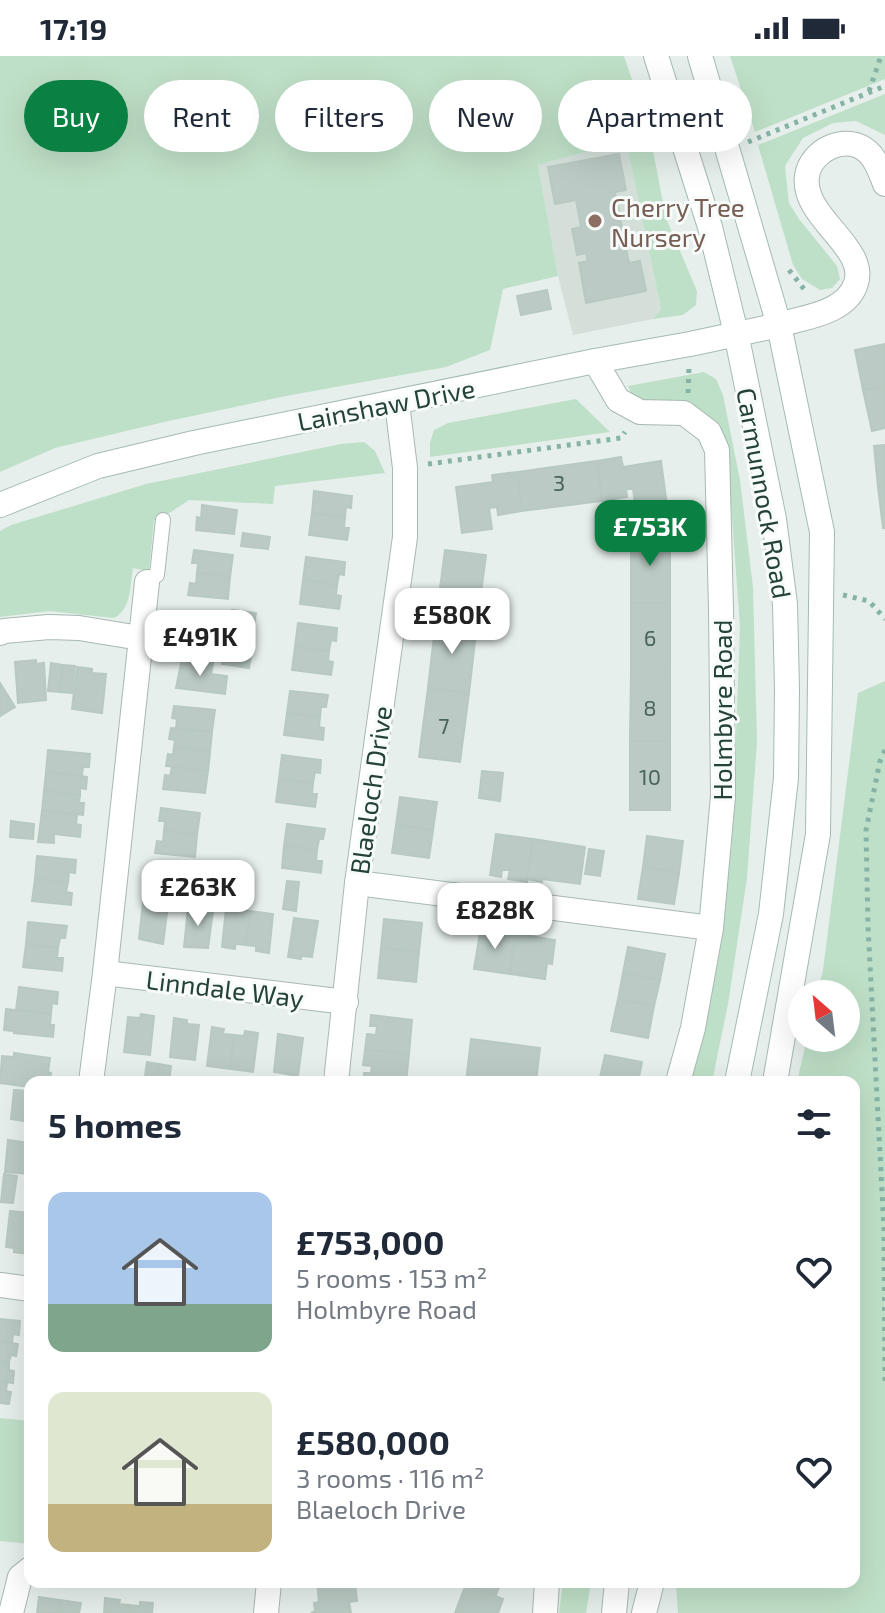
<!DOCTYPE html>
<html lang="en">
<head>
<meta charset="utf-8">
<style>
	body { margin:0; font-family:"Exo 2",sans-serif; background:#f2f2f3; color:#1f2937; height:100vh; display:flex; flex-direction:column; font-size:30px; white-space:nowrap }
	* { box-sizing:border-box; margin:0 }
	p { font-size:26px; color:#747a83 }
	.icon { flex:none; width:44px; height:44px; fill:none; stroke:currentColor; stroke-width:2; stroke-linecap:round; stroke-linejoin:round }
	.map { position:relative; flex:1; overflow:hidden }
	.side { position:absolute; left:24px; top:1020px; width:836px; height:512px; display:flex; flex-direction:column; background:#fff; border-radius:16px; box-shadow:0 8px 32px #0002 }
	.side>* { flex:none }
	.hud { position:absolute; left:24px; top:24px; width:838px; height:72px; display:flex; gap:16px }
	.needle { width:52px; rotate:332deg }
	.tools { position:absolute; left:788px; top:924px; display:grid; gap:16px }
	.tools a { display:grid; place-items:center; width:72px; height:72px; border-radius:50%; background:#fff; box-shadow:0 8px 32px #0002; font-size:40px }
	.price { position:absolute; translate:-50% -68px; padding:0 18px; border-radius:16px; background:#fff; color:#222; font-size:26px; line-height:52px; filter:drop-shadow(0 2px 4px #0008) }
	.price::after { content:''; position:absolute; left:50%; top:48px; width:24px; height:18px; margin-left:-12px; background:inherit; clip-path:polygon(0 0,100% 0,50% 100%) }
	.price.selected { background:#0b8043; color:#fff }
	ul { padding:0; list-style:none }
	li { display:flex; align-items:center; gap:24px; height:200px; padding:0 24px }
	li span { display:grid; place-items:center; flex:none; width:224px; height:160px; border-radius:16px; color:#555 }
	li>.icon { margin-inline-start:auto }
	span .icon { width:96px; height:96px; fill:#fffc; stroke-width:1 }
	li b { font-size:34px }
	h2 { display:flex; justify-content:space-between; align-items:center; height:96px; padding:0 24px; font-size:34px }
	.tag { padding:0 28px; border-radius:36px; background:#fff; box-shadow:0 8px 32px #0002; font-size:28px; line-height:72px }
	.tag.selected { background:#0b8043; color:#fff }
	.status { display:flex; justify-content:space-between; align-items:center; height:56px; padding:0 40px; background:#fff; direction:ltr }
	.status svg { height:22px; fill:currentColor }
	.map>svg:first-child { display:block }
</style>
</head>
<body>
<div class="status"><b>17:19</b><svg viewBox="0 0 49 12"><path d="M0 12V9h3v3zM5 12V6h3v6zM10 12V3h3v9zM15 12V0h3v12zM26 1h20v11H26zM47 4h2v5h-2z"/></svg></div>
<div class="map">
<svg width="885" height="1557" viewBox="0 0 885 1557">
	<rect width="100%" height="100%" fill="#e6efeb"/>
	<polygon fill="#d4dfda" points="626,85 661,253 653,263 573,279 558,220 538,109"/>
	<g fill="#bfe0c8">
		<polygon points="0,0 624,0 649,74 666,162 697,235 696,249 683,259 653,263 661,253 626,85 538,109 558,220 503,233 490,294 446,311 286,340 164,366 55,392 0,416"/>
		<polygon points="730,0 885,0 885,23 755,76"/>
		<polygon points="885,38 885,79 856,65 833,67 803,82 785,110 789,147 799,163 837,210 840,223 832,232 820,234 802,223 793,209 758,89"/>
		<polygon points="704,316 716,323 723,339 740,424 753,531 757,686 747,822 728,948 712,1026 690,1026 717,900 732,788 740,571 729,421 723,385 633,342 628,330"/>
		<polygon points="576,343 610,376 430,401 430,387 434,374 448,367"/>
		<path d="M364,386L375,395L385,417L275,430L273,448L189,444L168,458L167,461H160L154,465L149,515L133,512C130,529 132,553 114,562L49,555L0,561V475L11,469L146,428L341,388Z"/>
		<polygon points="885,625 885,1557 678,1557 676,1526 854,1526 854,1026 797,1026 807,982 846,982 846,938 817,938 823,914 858,637"/>
		<polygon points="0,1362 30,1365 30,1488 0,1485"/>
		<polygon points="563,1526 591,1526 586,1557 559,1557"/>
	</g>
	<g fill="#bbcac4" stroke="#b8c9c2" stroke-width="2">
		<polygon points="619,98 626,134 615,136 629,207 640,205 646,235 586,247 579,207 588,205 586,197 577,199 572,173 581,171 576,144 555,148 548,111"/>
		<polygon points="547,234 551,253 521,259 517,240"/>
		<polygon points="885,288 885,330 863,334 855,294"/>
		<polygon points="885,330 885,372 872,375 863,334"/>
		<polygon points="885,389 885,430 878,431 874,390"/>
		<polygon points="621,401 623,411 661,405 667,450 636,455 633,433 626,433 627,441 602,445 597,405"/>
		<polygon points="597,405 602,445 522,455 517,416"/>
		<polygon points="517,416 522,455 498,459 497,451 489,452 492,473 462,477 456,431 493,426 492,419"/>
		<polygon points="885,430 885,472 883,472 878,431"/>
		<polygon points="314,435 352,440 351,452 346,451 345,461 312,457"/>
		<polygon points="202,449 237,454 234,478 196,474 197,461 201,462"/>
		<polygon points="312,457 345,461 344,472 349,472 347,484 309,479"/>
		<polygon points="243,477 270,481 268,493 241,490"/>
		<rect x="631" y="478" width="39" height="69"/>
		<polygon points="194,494 233,499 230,521 197,517 198,507 192,507"/>
		<polygon points="445,494 486,499 477,568 436,563"/>
		<polygon points="306,501 345,506 344,519 339,518 337,529 303,524"/>
		<polygon points="197,517 230,521 228,543 188,539 190,527 196,528"/>
		<polygon points="303,524 337,529 336,539 341,540 339,553 300,548"/>
		<rect x="631" y="547" width="39" height="69"/>
		<polygon points="232,554 256,557 254,569 231,566"/>
		<polygon points="188,560 219,563 215,594 182,590"/>
		<polygon points="436,563 477,568 469,637 428,632"/>
		<polygon points="298,567 337,572 336,585 331,584 329,595 295,591"/>
		<polygon points="295,591 329,595 328,605 333,606 331,619 292,614"/>
		<polygon points="223,596 251,599 249,612 222,608"/>
		<polygon points="182,603 213,607 211,618 227,620 225,638 176,632"/>
		<polygon points="36,604 36,608 44,607 46,644 18,647 15,606"/>
		<polygon points="51,607 63,609 60,636 48,635"/>
		<polygon points="63,609 75,610 72,637 60,636"/>
		<polygon points="77,611 92,613 92,617 106,618 102,657 72,653"/>
		<polygon points="631,616 670,616 670,685 630,685"/>
		<polygon points="0,627 15,651 0,660"/>
		<polygon points="428,632 469,637 460,706 419,701"/>
		<polygon points="290,635 328,639 326,651 321,651 320,661 287,657"/>
		<polygon points="174,650 215,654 212,676 176,672 177,663 172,662"/>
		<polygon points="287,657 320,661 319,671 324,672 323,684 284,679"/>
		<polygon points="171,672 212,676 210,696 174,691 175,684 169,683"/>
		<rect x="630" y="685" width="40" height="69"/>
		<polygon points="174,691 210,696 208,715 166,710 168,698 173,699"/>
		<polygon points="48,694 90,698 89,711 83,711 82,720 46,716"/>
		<polygon points="282,699 321,704 320,717 315,716 313,727 279,723"/>
		<polygon points="172,711 208,715 205,737 163,733 165,719 170,720"/>
		<polygon points="482,715 503,717 500,745 479,742"/>
		<polygon points="46,716 87,721 86,733 80,732 80,739 44,735"/>
		<polygon points="279,723 313,727 312,738 317,738 315,751 276,746"/>
		<polygon points="44,735 80,739 79,747 84,747 83,759 42,755"/>
		<polygon points="400,741 437,746 433,774 396,769"/>
		<polygon points="161,752 200,757 197,779 164,775 165,765 159,765"/>
		<polygon points="42,755 77,759 76,768 81,769 80,781 54,778 54,787 38,786"/>
		<polygon points="11,765 34,768 33,783 10,781"/>
		<polygon points="287,768 325,773 323,783 319,783 317,794 284,790"/>
		<polygon points="396,769 433,774 429,802 392,797"/>
		<polygon points="164,775 197,779 195,801 155,797 157,785 163,786"/>
		<polygon points="496,778 533,783 527,826 508,823 510,814 502,814 501,821 490,819"/>
		<polygon points="647,780 683,785 679,817 643,811"/>
		<polygon points="533,783 585,791 580,828 542,823 542,826 527,823"/>
		<polygon points="284,790 317,794 316,805 322,805 321,817 282,812"/>
		<polygon points="589,793 604,795 600,820 585,818"/>
		<polygon points="37,800 76,804 75,817 69,816 68,826 35,823"/>
		<polygon points="643,811 679,817 674,848 638,843"/>
		<polygon points="170,813 182,815 179,842 166,841"/>
		<polygon points="182,815 195,816 192,844 179,842"/>
		<polygon points="35,823 68,826 66,836 72,837 71,849 32,845"/>
		<polygon points="287,825 299,826 296,855 283,853"/>
		<polygon points="143,846 168,849 163,888 139,883"/>
		<polygon points="188,852 213,855 208,892 184,891"/>
		<polygon points="226,852 250,855 246,889 235,888 235,893 222,891"/>
		<polygon points="250,855 273,858 269,897 256,895 256,890 246,889"/>
		<polygon points="294,862 318,865 312,901 301,900 301,903 288,901"/>
		<polygon points="384,863 422,867 419,896 381,892"/>
		<polygon points="28,866 67,870 65,882 60,882 58,892 26,888"/>
		<polygon points="481,871 493,873 492,880 499,881 500,873 516,875 510,918 474,913"/>
		<polygon points="516,875 530,877 530,880 555,884 552,908 547,907 545,923 510,918"/>
		<polygon points="26,888 58,892 57,902 63,902 62,915 23,911"/>
		<polygon points="628,891 665,898 660,924 623,917"/>
		<polygon points="381,892 419,896 416,926 378,922"/>
		<polygon points="623,917 660,924 654,950 618,943"/>
		<polygon points="19,931 58,936 57,948 52,947 51,958 16,954"/>
		<polygon points="618,943 654,950 648,982 611,975"/>
		<polygon points="6,953 51,958 50,969 54,969 53,981 14,977 14,975 4,974"/>
		<polygon points="141,958 154,960 150,999 124,996 128,961 140,962"/>
		<polygon points="371,959 412,964 409,998 365,994 367,978 376,979 377,970 370,970"/>
		<polygon points="174,962 187,964 187,968 199,969 195,1004 170,1001"/>
		<polygon points="212,971 224,973 223,978 234,979 230,1013 207,1010"/>
		<polygon points="245,975 258,977 253,1016 230,1013 234,979 244,980"/>
		<polygon points="278,978 303,982 298,1020 274,1016"/>
		<polygon points="471,983 540,992 536,1026 466,1026"/>
		<polygon points="365,994 409,998 406,1026 363,1026 364,1017 371,1017 372,1010 363,1009"/>
		<polygon points="14,997 50,1002 48,1016 51,1017 50,1026 30,1026 30,1031 0,1027 2,1000 14,1001"/>
		<polygon points="605,999 642,1006 638,1026 599,1026"/>
		<polygon points="147,1006 159,1008 157,1026 144,1026"/>
		<polygon points="159,1008 171,1010 169,1026 157,1026"/>
		<polygon points="14,1034 30,1035 30,1066 11,1063"/>
		<polygon points="8,1084 30,1087 30,1118 5,1116"/>
		<polygon points="4,1118 17,1120 13,1147 1,1146"/>
		<polygon points="10,1155 30,1157 30,1198 14,1196 14,1192 6,1191"/>
		<polygon points="0,1263 20,1265 19,1279 13,1278 12,1287 0,1285"/>
		<polygon points="0,1285 18,1288 16,1300 11,1299 9,1306 0,1305"/>
		<polygon points="0,1305 9,1306 9,1314 14,1315 13,1327 0,1325"/>
		<polygon points="0,1325 7,1326 6,1335 11,1336 9,1348 0,1347"/>
		<polygon points="317,1526 355,1526 357,1545 349,1546 351,1557 311,1557 315,1555 314,1547 319,1546"/>
		<polygon points="462,1526 501,1526 496,1539"/>
		<polygon points="466,1528 503,1543 498,1557 455,1557"/>
		<polygon points="39,1541 60,1544 58,1557 37,1557"/>
		<polygon points="105,1542 120,1544 119,1548 129,1549 128,1557 104,1557"/>
		<polygon points="60,1544 81,1547 79,1557 58,1557"/>
		<polygon points="140,1546 153,1547 152,1557 128,1557 129,1549 140,1550"/>
	</g>
	<g fill="none" stroke-linecap="round" stroke-linejoin="round">
		<g stroke="#a8b8b2" stroke-width="16">
			<polyline id="lane" points="147,526 157,519 163,464"/>
		</g>
		<g stroke="#a8b8b2" stroke-width="26">
			<g id="street">
				<path d="M779,269C805,261 847,257 856,227C868,191 801,161 807,120C811,93 847,77 868,96C876,103 881,117 885,128"/>
				<polyline points="595,305 618,344 640,356 684,357 709,376 717,394 721,553 723,740 711,872 693,972 678,1026"/>
				<polyline points="0,577 4,575 49,571 79,572 140,582"/>
				<polyline points="357,827 711,872"/>
				<polyline points="105,917 346,946"/>
				<polyline points="91,1026 105,917 147,526"/>
				<polyline points="336,1026 357,827 405,481 405,412 397,347"/>
				<polyline points="0,1229 30,1233"/>
				<polyline points="11,1557 20,1521 30,1513"/>
				<polyline points="266,1557 269,1526"/>
				<polyline points="545,1557 547,1526"/>
			</g>
		</g>
		<g stroke="#a4bbb3" stroke-width="26">
			<g id="secondary">
				<polyline points="656,0 710,171 736,277 774,463 785,548 787,633 786,722 771,858 737,1026"/>
				<polyline points="700,0 779,269 822,476 818,778 775,1026"/>
				<polyline points="0,449 98,410 194,387 595,305 690,288 779,269"/>
				<polyline points="614,1557 617,1526"/>
				<polyline points="644,1557 652,1526"/>
			</g>
		</g>
		<g stroke="#86b3a5" stroke-width="5" stroke-dasharray="4 6" stroke-linecap="butt">
			<polyline points="869,35 881,0"/>
			<polyline points="748,86 885,30"/>
			<polyline points="789,214 804,233 806,238"/>
			<polyline points="688,337 689,311"/>
			<polyline points="428,408 621,382 625,376"/>
			<polyline points="843,539 869,545 885,563"/>
			<polyline points="885,694 880,705 866,774 868,871 884,1173 885,1325"/>
		</g>
		<use href="#lane" stroke="#fff" stroke-width="14"/>
		<use href="#street" stroke="#fff" stroke-width="24"/>
		<use href="#secondary" stroke="#fff" stroke-width="24"/>
	</g>
	<circle fill="#8d6e63" stroke="#f7fbf9" stroke-width="3" cx="595" cy="165" r="8"/>
	<g text-anchor="middle" dominant-baseline="central" stroke-width="6" stroke-linejoin="round" paint-order="stroke">
		<g font-size="22" fill="#4a645c">
			<text x="559" y="426">3</text>
			<text x="650" y="581">6</text>
			<text x="650" y="651">8</text>
			<text x="444" y="669">7</text>
			<text x="650" y="720">10</text>
		</g>
		<g font-size="26" fill="#785e54" stroke="#f7fbf9" text-anchor="start">
			<text x="611" y="150">Cherry Tree<tspan x="611" dy="30">Nursery</tspan></text>
		</g>
		<g font-size="26" fill="#24423a" stroke="#f7fbf9">
			<text transform="translate(386 348) rotate(-11)">Lainshaw Drive</text>
			<text transform="translate(765 437) rotate(80)">Carmunnock Road</text>
			<text transform="translate(721 654) rotate(-90)">Holmbyre Road</text>
			<text transform="translate(370 734) rotate(-82)">Blaeloch Drive</text>
			<text transform="translate(225 932) rotate(7)">Linndale Way</text>
		</g>
	</g>
</svg>
<div class="tools">
<a><svg class="needle" viewBox="-14 -14 28 28"><path d="M0-13l5 13h-10z" fill="#e53935"/><path d="M0 13l5-13h-10z" fill="#747a83"/></svg></a>
</div>
<b class="price selected" style="left:650px;top:512px">£753K</b>
<b class="price" style="left:452px;top:600px">£580K</b>
<b class="price" style="left:200px;top:622px">£491K</b>
<b class="price" style="left:198px;top:872px">£263K</b>
<b class="price" style="left:495px;top:895px">£828K</b>
<div class="hud">
<a class="tag selected">Buy</a>
<a class="tag">Rent</a>
<a class="tag">Filters</a>
<a class="tag">New</a>
<a class="tag">Apartment</a>
</div>
<section class="side">
<h2>5 homes<svg class="icon" aria-label="filters" viewBox="0 0 24 24"><path d="M4 7h16M4 17h16"/><circle cx="9" cy="7" r="2"/><circle cx="15" cy="17" r="2"/></svg></h2>
<ul>
<li><span style="background:linear-gradient(#a9c7e8 70%,#7fa58c 0)"><svg class="icon" aria-label="home" viewBox="0 0 24 24"><path d="M3 11l9-7 9 7M6 9v11h12V9"/></svg></span><div><b>£753,000</b><p>5 rooms · 153 m²</p><p>Holmbyre Road</p></div><svg class="icon" aria-label="heart" viewBox="0 0 24 24"><path d="M12 20l-8-8c-3-5 5-10 8-4 3-6 11-1 8 4z"/></svg></li>
<li><span style="background:linear-gradient(#dfe7d0 70%,#c2b280 0)"><svg class="icon" aria-label="home" viewBox="0 0 24 24"><path d="M3 11l9-7 9 7M6 9v11h12V9"/></svg></span><div><b>£580,000</b><p>3 rooms · 116 m²</p><p>Blaeloch Drive</p></div><svg class="icon" aria-label="heart" viewBox="0 0 24 24"><path d="M12 20l-8-8c-3-5 5-10 8-4 3-6 11-1 8 4z"/></svg></li>
</ul>
</section>
</div>
</body>
</html>
